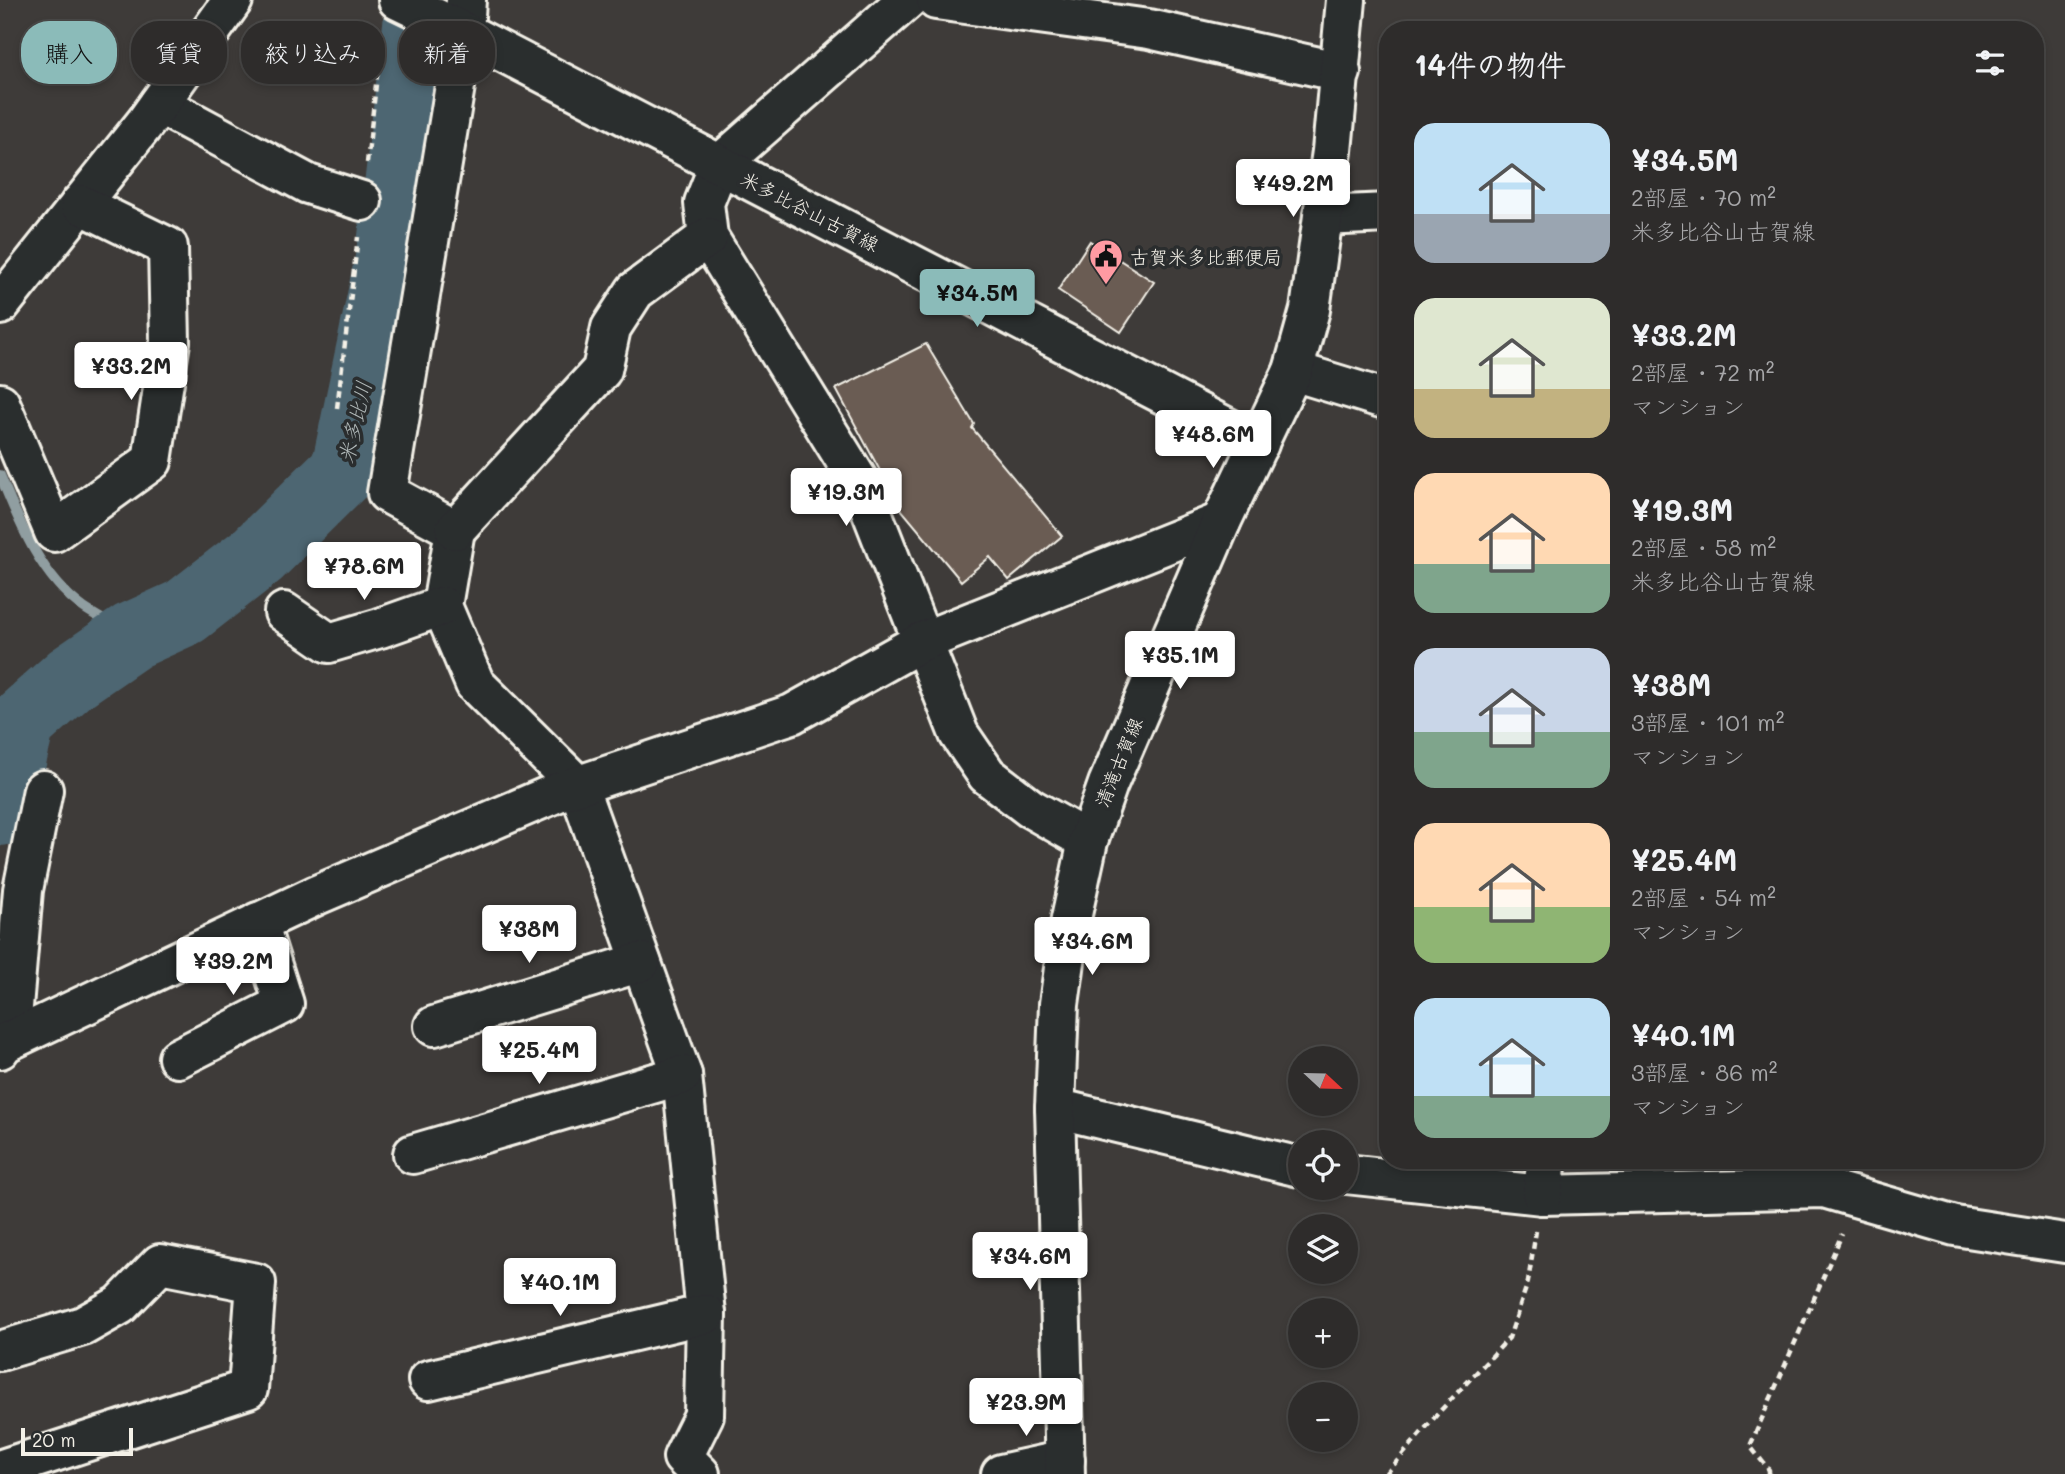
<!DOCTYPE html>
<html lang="ja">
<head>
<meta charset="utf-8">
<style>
	body { margin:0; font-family:Mali,"Klee One",sans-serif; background:#3a3837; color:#f1f3f6; height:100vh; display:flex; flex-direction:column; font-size:26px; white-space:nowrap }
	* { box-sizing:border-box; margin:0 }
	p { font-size:23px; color:#a7a7a9 }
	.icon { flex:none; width:38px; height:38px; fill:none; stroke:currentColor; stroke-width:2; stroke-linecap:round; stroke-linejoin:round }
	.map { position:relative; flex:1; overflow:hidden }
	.panel { position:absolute; left:1379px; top:21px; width:665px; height:1148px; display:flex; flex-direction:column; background:#2e2c2b; border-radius:28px; box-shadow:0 4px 10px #0003,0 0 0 2px #494847 }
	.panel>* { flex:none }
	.hud { position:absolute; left:21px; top:21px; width:665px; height:63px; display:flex; gap:14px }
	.needle { width:46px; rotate:112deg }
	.controls { position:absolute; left:1288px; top:1046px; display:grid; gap:14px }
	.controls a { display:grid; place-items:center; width:70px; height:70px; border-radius:50%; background:#2e2c2b; box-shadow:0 4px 10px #0003,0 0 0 2px #494847; font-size:35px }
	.scale { position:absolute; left:21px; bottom:18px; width:112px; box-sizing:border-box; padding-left:7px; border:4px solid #f4f1e8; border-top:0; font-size:19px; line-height:24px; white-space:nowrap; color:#f4f1e8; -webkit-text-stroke:5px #2a2d2e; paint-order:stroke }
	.price { position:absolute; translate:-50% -60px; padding:0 16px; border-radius:7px; background:#fff; color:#222; font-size:23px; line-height:46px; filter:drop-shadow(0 2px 4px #0008) }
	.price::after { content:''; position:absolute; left:50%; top:42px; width:21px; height:16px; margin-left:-10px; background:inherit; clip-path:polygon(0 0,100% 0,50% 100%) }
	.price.current { background:#8bbbb9; color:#111 }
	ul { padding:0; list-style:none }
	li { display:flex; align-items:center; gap:21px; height:175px; padding:0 35px }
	li span { display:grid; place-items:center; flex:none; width:196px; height:140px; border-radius:21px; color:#555 }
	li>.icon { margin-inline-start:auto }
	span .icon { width:84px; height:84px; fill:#fffc; stroke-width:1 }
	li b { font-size:30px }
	h2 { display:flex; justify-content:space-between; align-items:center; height:84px; padding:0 35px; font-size:30px }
	.chip { padding:0 24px; border-radius:28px; background:#2e2c2b; box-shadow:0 4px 10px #0003,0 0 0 2px #494847; font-size:24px; line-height:63px }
	.chip.current { background:#8bbbb9; color:#111 }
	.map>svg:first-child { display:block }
</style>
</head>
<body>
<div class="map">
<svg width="2065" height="1474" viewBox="0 0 2065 1474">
	<rect width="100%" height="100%" fill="#3e3b39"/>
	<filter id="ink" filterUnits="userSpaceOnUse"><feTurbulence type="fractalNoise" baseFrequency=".0143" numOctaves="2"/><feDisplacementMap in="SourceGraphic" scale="14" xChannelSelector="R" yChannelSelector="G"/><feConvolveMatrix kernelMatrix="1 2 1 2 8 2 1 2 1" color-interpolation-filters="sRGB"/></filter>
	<g filter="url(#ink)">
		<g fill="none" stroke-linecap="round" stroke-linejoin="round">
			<path stroke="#909ea1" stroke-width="10" d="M0,475C19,522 41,578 84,608C99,618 116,627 132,636"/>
			<polyline stroke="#4d6672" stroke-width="68" points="0,812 21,723 71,678 132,636 185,612 258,555 345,469 390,254 420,0"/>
		</g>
		<g fill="#6b5b52" stroke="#f4f1e8" stroke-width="2">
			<polygon points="1090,241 1154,282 1121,332 1058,290"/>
			<polygon points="926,344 974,424 972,428 1062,536 1009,580 990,557 961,581 900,508 836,389"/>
		</g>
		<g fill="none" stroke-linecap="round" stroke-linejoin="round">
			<g stroke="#f4f1e8" stroke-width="44">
				<g id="minor">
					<polyline points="466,0 464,32 387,493 455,530 442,606 475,684 578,786 682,1075 706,1314 704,1415 683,1457 700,1474"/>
					<polyline points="907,0 719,165 704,203 708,237 862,487 959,734 987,775 1030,808 1088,841"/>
					<polyline points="936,0 1149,29 1341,72"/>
					<polyline points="159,104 308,184 362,201"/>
					<polyline points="1323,216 1388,213"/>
					<polyline points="0,305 146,122 233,0"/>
					<polyline points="1293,371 1388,400"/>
					<polyline points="0,403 54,532 152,461 170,342 168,247 80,204"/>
					<polyline points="455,530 602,370 611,328 635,291 708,237"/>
					<polyline points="284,612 329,643 380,628 442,606"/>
					<polyline points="434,1026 641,962"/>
					<polyline points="0,1049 13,1007 23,890 43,790"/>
					<polyline points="178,1058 284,1004 258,922"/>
					<polyline points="1055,1108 1300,1167"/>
					<polyline points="413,1154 682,1075"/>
					<polyline points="1346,1174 1542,1195 1824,1188 1955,1226 2065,1243"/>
					<polyline points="1542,1195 1547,1160"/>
					<polyline points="0,1351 83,1326 120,1305 160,1264 256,1283 248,1389 2,1469"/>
					<polyline points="428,1380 706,1314"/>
					<polyline points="1001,1474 1065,1460"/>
				</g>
			</g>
			<g stroke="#f4f1e8" stroke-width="44">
				<polyline id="tertiary" points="0,1045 317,895 558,792 792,714 921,642 1221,522"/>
			</g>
			<g stroke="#f4f1e8" stroke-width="44">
				<g id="secondary">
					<polyline points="398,0 464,32 1259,444"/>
					<polyline points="1065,1474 1055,1108 1059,1004 1071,919 1088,841 1108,784 1221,522 1293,371 1310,310 1332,151 1346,0"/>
				</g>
			</g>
			<g stroke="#f4f1e8" stroke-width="4.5" stroke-dasharray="7 5" stroke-linecap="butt">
				<polyline points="367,163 382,32"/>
				<polyline points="337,408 358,237"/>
				<polyline points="1386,1474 1441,1410 1509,1338 1528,1282 1536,1231"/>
				<polyline points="1769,1474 1769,1470 1750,1446 1842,1234"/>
			</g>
			<use href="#minor" stroke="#2a2d2e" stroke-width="38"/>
			<use href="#tertiary" stroke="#2a2d2e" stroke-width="38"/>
			<use href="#secondary" stroke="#2a2d2e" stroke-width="38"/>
		</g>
	</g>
	<defs>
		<g id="civic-pin" transform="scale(1.75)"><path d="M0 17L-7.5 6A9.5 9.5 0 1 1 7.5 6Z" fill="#ff9aa2" stroke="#2a2d2e"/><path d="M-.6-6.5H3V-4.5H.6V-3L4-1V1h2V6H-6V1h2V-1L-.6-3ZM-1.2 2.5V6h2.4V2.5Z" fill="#111"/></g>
	</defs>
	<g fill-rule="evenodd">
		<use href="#civic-pin" x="1106" y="256"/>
	</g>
	<g text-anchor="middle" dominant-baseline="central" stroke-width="7" stroke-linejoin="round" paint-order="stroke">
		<g font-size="19" fill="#f4f1e8" stroke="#2a2d2e">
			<text transform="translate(810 211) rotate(27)">米多比谷山古賀線</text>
			<text transform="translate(1118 762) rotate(-68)">清滝古賀線</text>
		</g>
		<g font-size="19" fill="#f4f1e8" stroke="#2a2d2e" text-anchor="start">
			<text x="1130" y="256">古賀米多比郵便局</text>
		</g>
		<g font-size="21" font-style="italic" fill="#b1b9b9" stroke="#2a2d2e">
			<text transform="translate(354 422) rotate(-77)">米多比川</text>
		</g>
	</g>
</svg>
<div class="controls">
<a><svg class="needle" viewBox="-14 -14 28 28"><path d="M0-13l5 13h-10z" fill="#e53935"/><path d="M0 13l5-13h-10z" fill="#a7a7a9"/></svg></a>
<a><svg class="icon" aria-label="locate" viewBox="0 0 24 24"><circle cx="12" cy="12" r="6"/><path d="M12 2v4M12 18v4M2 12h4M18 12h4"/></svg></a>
<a><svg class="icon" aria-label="layers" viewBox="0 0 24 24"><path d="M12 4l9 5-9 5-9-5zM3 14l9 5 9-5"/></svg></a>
<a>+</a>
<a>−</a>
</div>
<div class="scale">20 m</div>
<b class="price" style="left:1293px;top:219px">¥49.2M</b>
<b class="price current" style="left:977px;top:329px">¥34.5M</b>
<b class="price" style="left:131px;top:402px">¥33.2M</b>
<b class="price" style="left:1213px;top:470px">¥48.6M</b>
<b class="price" style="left:846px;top:528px">¥19.3M</b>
<b class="price" style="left:364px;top:602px">¥78.6M</b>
<b class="price" style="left:1180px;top:691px">¥35.1M</b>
<b class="price" style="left:529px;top:965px">¥38M</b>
<b class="price" style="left:1092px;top:977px">¥34.6M</b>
<b class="price" style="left:233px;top:997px">¥39.2M</b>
<b class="price" style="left:539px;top:1086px">¥25.4M</b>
<b class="price" style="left:1030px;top:1292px">¥34.6M</b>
<b class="price" style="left:560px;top:1318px">¥40.1M</b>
<b class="price" style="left:1026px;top:1438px">¥23.9M</b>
<div class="hud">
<a class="chip current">購入</a>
<a class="chip">賃貸</a>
<a class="chip">絞り込み</a>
<a class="chip">新着</a>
</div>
<section class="panel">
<h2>14件の物件<svg class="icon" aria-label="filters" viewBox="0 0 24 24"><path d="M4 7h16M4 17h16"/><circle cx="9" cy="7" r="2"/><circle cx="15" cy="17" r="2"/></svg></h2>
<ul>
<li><span style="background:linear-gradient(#bfe0f5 65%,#9aa5b1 0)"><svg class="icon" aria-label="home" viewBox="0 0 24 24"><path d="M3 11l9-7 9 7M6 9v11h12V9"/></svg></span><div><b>¥34.5M</b><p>2部屋 · 70 m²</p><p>米多比谷山古賀線</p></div></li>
<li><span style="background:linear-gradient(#dfe7d0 65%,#c2b280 0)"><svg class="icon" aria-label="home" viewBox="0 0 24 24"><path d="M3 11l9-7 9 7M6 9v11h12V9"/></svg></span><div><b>¥33.2M</b><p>2部屋 · 72 m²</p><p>マンション</p></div></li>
<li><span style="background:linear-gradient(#ffd9b3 65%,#7fa58c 0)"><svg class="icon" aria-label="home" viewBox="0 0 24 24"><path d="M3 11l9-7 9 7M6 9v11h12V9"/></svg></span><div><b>¥19.3M</b><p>2部屋 · 58 m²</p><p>米多比谷山古賀線</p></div></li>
<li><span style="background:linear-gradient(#c9d6e8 60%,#7fa58c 0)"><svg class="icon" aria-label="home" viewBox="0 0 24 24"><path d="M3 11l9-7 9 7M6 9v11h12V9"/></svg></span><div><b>¥38M</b><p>3部屋 · 101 m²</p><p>マンション</p></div></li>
<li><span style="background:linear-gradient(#ffd9b3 60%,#8fb573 0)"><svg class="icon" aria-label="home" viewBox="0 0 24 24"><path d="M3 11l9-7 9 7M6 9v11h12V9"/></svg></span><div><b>¥25.4M</b><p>2部屋 · 54 m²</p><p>マンション</p></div></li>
<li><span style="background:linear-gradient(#bfe0f5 70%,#7fa58c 0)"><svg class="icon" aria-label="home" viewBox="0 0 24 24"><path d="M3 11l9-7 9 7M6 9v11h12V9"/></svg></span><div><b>¥40.1M</b><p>3部屋 · 86 m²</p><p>マンション</p></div></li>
</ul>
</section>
</div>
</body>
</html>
